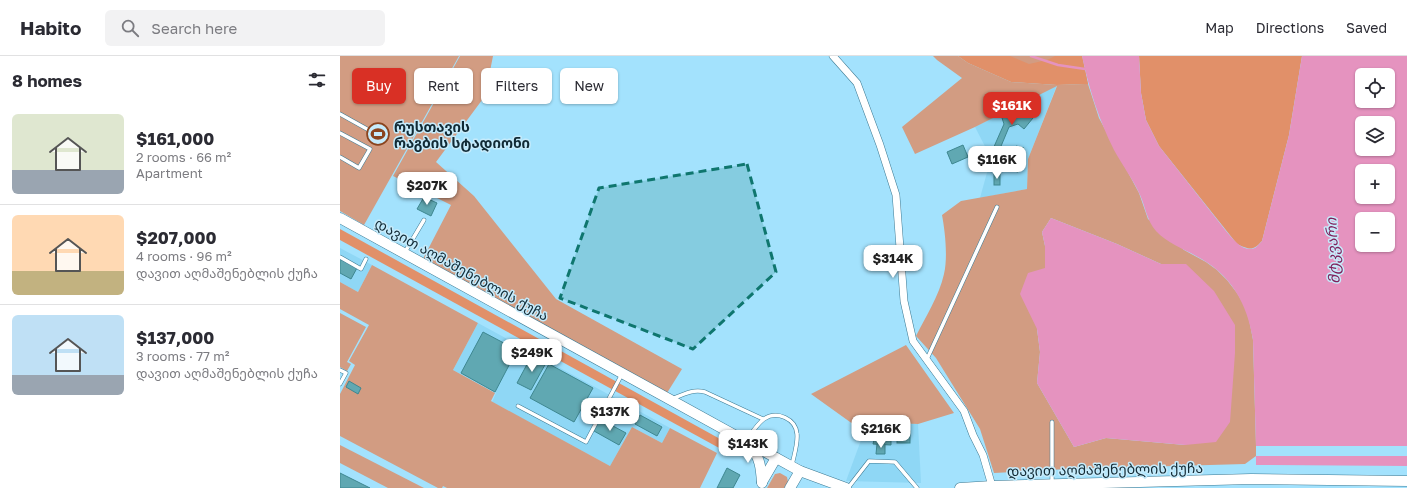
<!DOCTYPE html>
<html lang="en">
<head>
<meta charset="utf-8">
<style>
	body { margin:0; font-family:"Golos Text","Noto Sans Georgian",sans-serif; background:#f2f2f3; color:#2b2b33; height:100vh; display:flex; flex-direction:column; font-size:15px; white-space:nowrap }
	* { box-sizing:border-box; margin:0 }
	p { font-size:13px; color:#7c7c81 }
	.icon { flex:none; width:22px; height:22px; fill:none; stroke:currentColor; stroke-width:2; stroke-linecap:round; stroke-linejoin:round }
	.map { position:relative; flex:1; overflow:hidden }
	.panel { display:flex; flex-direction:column; background:#fff; width:340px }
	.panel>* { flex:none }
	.banner { position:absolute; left:12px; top:12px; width:380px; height:36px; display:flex; gap:8px }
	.tools { position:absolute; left:1015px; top:12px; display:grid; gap:8px }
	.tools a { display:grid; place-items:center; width:40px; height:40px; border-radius:6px; background:#fff; box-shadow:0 1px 3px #0004; font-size:20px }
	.price { position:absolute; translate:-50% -34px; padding:0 9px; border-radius:8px; background:#fff; color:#222; font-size:13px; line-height:26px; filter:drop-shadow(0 1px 2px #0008) }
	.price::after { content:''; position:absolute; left:50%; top:24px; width:12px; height:9px; margin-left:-6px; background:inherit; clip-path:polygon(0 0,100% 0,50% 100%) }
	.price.selected { background:#d93025; color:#fff }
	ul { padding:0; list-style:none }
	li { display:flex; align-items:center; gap:12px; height:100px; padding:0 12px }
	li+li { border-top:1px solid #e1e1e2 }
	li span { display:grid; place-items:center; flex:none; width:112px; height:80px; border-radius:6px; color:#555 }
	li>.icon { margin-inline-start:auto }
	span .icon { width:48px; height:48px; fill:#fffc; stroke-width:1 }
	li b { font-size:17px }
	h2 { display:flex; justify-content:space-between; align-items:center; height:48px; padding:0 12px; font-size:17px }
	.tag { padding:0 14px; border-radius:6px; background:#fff; box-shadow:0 1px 3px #0004; font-size:14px; line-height:36px }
	.tag.selected { background:#d93025; color:#fff }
	header { display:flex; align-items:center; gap:24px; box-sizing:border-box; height:56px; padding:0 20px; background:#fff; border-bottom:1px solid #e1e1e2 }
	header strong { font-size:19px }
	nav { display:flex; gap:22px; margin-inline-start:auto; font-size:14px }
	.search { width:280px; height:36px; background:#f2f2f3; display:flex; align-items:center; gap:10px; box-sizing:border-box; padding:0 14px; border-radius:6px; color:#7c7c81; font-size:15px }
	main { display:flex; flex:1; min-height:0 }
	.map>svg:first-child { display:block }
</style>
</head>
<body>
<header>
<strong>Habito</strong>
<div class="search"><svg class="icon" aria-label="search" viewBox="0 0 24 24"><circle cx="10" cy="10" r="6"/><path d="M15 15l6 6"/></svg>Search here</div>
<nav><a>Map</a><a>Directions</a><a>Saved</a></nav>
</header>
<main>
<section class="panel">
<h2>8 homes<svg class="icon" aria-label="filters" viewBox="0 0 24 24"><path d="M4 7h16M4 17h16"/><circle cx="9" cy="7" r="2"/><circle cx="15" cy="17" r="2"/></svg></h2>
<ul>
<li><span style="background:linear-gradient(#dfe7d0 70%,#9aa5b1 0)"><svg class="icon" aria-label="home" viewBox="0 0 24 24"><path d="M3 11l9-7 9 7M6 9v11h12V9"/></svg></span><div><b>$161,000</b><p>2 rooms · 66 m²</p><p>Apartment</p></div></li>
<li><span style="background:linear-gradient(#ffd9b3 70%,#c2b280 0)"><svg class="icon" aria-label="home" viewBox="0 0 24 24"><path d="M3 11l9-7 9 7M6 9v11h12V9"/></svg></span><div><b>$207,000</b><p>4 rooms · 96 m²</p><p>დავით აღმაშენებლის ქუჩა</p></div></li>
<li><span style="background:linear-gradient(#bfe0f5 75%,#9aa5b1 0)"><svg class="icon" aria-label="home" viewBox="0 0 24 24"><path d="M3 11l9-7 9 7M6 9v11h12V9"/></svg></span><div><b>$137,000</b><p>3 rooms · 77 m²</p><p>დავით აღმაშენებლის ქუჩა</p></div></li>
</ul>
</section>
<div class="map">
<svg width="1067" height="432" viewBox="0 0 1067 432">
	<rect width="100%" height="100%" fill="#a3e2fd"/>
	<g fill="#8fd7f5">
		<polygon points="717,29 688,103 687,133 640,142 651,102 635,71"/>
		<polygon points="0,192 32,209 18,236 0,226"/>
		<polygon points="138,267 330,372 322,387 292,371 270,410 152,346 156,337 113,314"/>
		<polygon points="552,367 578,368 581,427 506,425 524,376"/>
	</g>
	<g fill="#d29c82" fill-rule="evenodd">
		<polygon points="0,0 119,0 24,169 0,155"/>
		<polygon points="120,0 153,0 145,40 96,106 134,140 216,243 342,313 327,337 83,203 111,149 53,120"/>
		<path d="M593,0H618L628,7L671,26L717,29L745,28L644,0H742L748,28L759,62L799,137L808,163L844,194L866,206L877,214L887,224L897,237L906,252L910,268L913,284L916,390V400L905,408L728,413L654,417L640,373L596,302L576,280C586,260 599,240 604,218C608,201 605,175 602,159L621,145L687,133L688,103L717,30L635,71L575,98L562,71L622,22L597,4ZM711,162L777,188L821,208H846L845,389L766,382L734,391L697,327L700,296L697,273L705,212V190L702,176Z"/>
		<polygon points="32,209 138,267 113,314 155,337 151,345 270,410 292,371 322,387 330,372 377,397 360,432 107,432 103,430 102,432 98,432 0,380 0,338 15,309 9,305 29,269 0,253 0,226 18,236"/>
		<polygon points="0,257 26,271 7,306 11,308 7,315 0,311"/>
		<polygon points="566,289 614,357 578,368 552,367 524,376 471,338"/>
		<polygon points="0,389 84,432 48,432 0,407"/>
		<polygon points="440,417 447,421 448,426 444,432 427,432 435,418"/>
	</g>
	<g fill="#e19069">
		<polygon points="618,0 670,0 689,8 707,4 715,0 742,0 748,28 717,29 671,26 628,7"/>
		<path d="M799,0H962L949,79L922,185C913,195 910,194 897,188L819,90L806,64L801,37Z"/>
		<polygon points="0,173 391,389 381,393 0,184"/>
	</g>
	<g fill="#e593bf" fill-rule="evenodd">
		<path d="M742,0H799L801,37L806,64L819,90L886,175C893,183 903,197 915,192C918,190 920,187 922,185L949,79L962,0H1067V390H916L913,284C907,247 891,218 856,200C842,192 827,187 816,175C807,165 805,150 800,139C793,123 782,109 774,94C759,64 749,33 742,0ZM1022,19H1048V45H1022ZM1022,67H1048V93H1022ZM1022,115H1048V141H1022ZM1022,163H1048V189H1022Z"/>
		<polygon points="711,162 777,188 821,208 846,208 874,235 895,269 895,297 890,366 876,386 845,389 766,382 734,391 697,327 700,296 697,273 680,238 688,217 705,212 705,190 702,176"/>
		<rect x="916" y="400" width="151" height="32"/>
	</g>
	<polygon fill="#a3e2fd" points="914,409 1067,410 1067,432 914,432"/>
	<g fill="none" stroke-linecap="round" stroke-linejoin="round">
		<polyline stroke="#e593bf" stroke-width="2.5" points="691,0 718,9 745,13"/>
	</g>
	<g fill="#60a8b2" stroke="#3e8790">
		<polygon points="681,53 693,62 684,73 678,68 669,71 659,95 653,93 664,68 662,62 678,57"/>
		<polygon points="623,89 628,101 612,108 607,96"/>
		<polygon points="676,90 684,92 678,116 670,114"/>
		<rect x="654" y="118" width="6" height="11"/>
		<polygon points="84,141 97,147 91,160 77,153"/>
		<polygon points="0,203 17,212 11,223 0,217"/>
		<polygon points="143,276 177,294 155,336 121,317"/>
		<polygon points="192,299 206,307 191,334 177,327"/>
		<polygon points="209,308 253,332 234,366 190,342"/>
		<polygon points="9,325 21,332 18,338 6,331"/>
		<polygon points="300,359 322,371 317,380 295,368"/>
		<polygon points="260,363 286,377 279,389 254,375"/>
		<rect x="557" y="375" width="13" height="12"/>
		<polygon points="534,384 551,384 551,389 533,388"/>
		<polygon points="537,388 545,388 545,398 536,398"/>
		<polygon points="387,412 400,419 393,432 377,432"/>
		<polygon points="0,417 30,432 0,432"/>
	</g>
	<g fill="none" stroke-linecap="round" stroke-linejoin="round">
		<g stroke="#3d7a93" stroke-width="4.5">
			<g id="lane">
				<polyline points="0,58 43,82"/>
				<polyline points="0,77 30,93 19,112 0,101"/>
				<polyline points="65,196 84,164"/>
				<polyline points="0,201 21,213 26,203"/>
				<polyline points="587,303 657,151"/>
				<polyline points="0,314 6,317 0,328"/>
				<path d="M332,343C344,338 353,333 365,336L423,363"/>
				<polyline points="178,350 246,386 282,318"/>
				<polyline points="712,366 712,427"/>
				<path d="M406,385C411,378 417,368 424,363C437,354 456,363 457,378C458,388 454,399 452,409"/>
				<polyline points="508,432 529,405 555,406 577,432"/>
			</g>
		</g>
		<g stroke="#3d7a93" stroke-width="8">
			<polyline id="street" points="493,0 517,27 540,89 556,139 564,245 573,285 624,355 633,379 643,399 652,430 650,432"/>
		</g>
		<g stroke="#3d7a93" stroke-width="11">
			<g id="secondary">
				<polyline points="0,162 460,415 506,432"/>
				<path d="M410,390C420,401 421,412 422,427"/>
				<polyline points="422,426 436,402"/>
				<polyline points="450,432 460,415"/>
				<polyline points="620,432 652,430 911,423 1067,425"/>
			</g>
		</g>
		<use href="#lane" stroke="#fff" stroke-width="3.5"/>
		<use href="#street" stroke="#fff" stroke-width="7"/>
		<use href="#secondary" stroke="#fff" stroke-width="10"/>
	</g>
	<path fill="#0f766e" fill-opacity="0.2" stroke="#0f766e" stroke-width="3" stroke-dasharray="8 5" stroke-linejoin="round" d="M407,108L436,216L353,293L220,242L259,132Z"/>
	<defs>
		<g id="stadium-ring" transform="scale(1.15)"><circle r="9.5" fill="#c6ebfb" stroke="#8a441e" stroke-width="1.5"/><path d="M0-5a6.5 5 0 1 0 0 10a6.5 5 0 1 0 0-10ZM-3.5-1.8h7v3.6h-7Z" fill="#8a441e"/></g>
	</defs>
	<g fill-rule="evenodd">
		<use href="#stadium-ring" x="38" y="78"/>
	</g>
	<g text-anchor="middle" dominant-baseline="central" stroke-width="3" stroke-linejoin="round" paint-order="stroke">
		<g font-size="14" font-weight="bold" fill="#112a35" stroke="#c6ebfb" text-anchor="start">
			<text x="54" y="70">რუსთავის<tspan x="54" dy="16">რაგბის სტადიონი</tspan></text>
		</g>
		<g font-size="14" fill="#112a35" stroke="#c6ebfb">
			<text transform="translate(122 213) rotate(29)">დავით აღმაშენებლის ქუჩა</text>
			<text transform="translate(765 413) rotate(-1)">დავით აღმაშენებლის ქუჩა</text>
		</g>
		<g font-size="15" font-style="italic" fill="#7f215c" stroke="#c6ebfb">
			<text transform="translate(992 195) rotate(-93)">მტკვარი</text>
		</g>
	</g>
</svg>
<div class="tools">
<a><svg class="icon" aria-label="locate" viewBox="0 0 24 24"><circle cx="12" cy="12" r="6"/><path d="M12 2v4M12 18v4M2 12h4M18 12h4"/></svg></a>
<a><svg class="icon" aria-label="layers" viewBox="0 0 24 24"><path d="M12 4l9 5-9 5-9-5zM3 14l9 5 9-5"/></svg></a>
<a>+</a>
<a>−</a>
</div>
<b class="price selected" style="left:672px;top:70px">$161K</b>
<b class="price" style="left:657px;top:124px">$116K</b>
<b class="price" style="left:87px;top:150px">$207K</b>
<b class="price" style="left:553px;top:223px">$314K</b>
<b class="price" style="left:192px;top:317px">$249K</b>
<b class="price" style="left:270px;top:376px">$137K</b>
<b class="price" style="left:541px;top:393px">$216K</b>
<b class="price" style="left:408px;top:408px">$143K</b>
<div class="banner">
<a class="tag selected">Buy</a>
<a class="tag">Rent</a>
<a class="tag">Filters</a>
<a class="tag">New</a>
</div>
</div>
</main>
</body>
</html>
